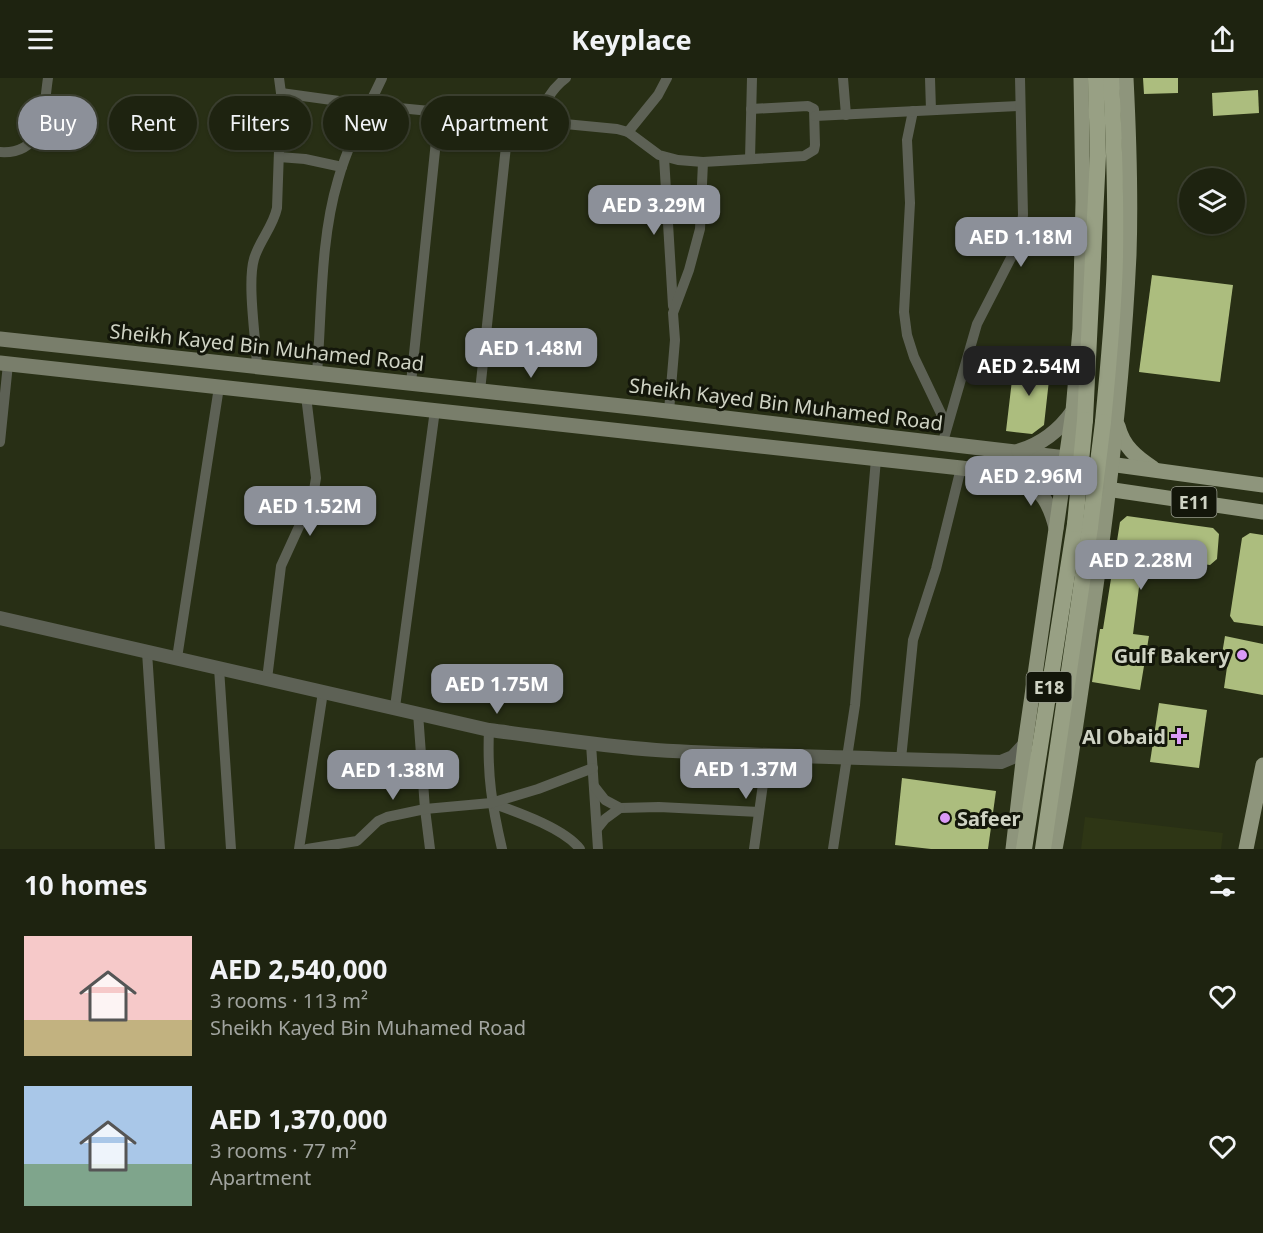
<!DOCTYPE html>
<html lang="en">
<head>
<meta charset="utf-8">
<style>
	body { margin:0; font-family:"Noto Sans",sans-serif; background:#2b2f1e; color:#f1f3f6; height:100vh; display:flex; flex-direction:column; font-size:22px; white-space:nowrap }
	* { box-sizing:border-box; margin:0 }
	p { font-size:20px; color:#a1a49f }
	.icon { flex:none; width:33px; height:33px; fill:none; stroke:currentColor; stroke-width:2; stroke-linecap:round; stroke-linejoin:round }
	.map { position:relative; height:771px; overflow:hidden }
	.sheet { display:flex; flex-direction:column; background:#1e2310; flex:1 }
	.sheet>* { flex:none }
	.top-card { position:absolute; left:18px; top:18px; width:600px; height:54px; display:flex; gap:12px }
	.controls { position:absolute; left:1179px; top:90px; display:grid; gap:12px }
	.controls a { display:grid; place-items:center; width:66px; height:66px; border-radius:50%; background:#1e2310; box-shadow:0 2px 4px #0004,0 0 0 2px #3c4030; font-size:30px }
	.price { position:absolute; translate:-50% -51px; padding:0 14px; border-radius:12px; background:#8c9099; color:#fff; font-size:20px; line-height:39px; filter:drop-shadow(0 2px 3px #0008) }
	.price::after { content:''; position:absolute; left:50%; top:36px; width:18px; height:14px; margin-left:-9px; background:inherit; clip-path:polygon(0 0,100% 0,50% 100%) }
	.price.current { background:#222; color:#fff }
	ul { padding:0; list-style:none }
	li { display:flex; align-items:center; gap:18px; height:150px; padding:0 24px }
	li span { display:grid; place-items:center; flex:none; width:168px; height:120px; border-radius:0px; color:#555 }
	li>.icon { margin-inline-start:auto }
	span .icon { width:72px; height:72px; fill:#fffc; stroke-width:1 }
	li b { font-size:26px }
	h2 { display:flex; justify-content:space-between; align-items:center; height:72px; padding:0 24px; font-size:26px }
	.tag { padding:0 21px; border-radius:27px; background:#1e2310; box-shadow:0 2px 4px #0004,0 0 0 2px #3c4030; font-size:21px; line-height:54px }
	.tag.current { background:#8c9099; color:#fff }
	header { display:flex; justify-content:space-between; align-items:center; height:78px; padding:0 24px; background:#1e2310; font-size:27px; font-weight:700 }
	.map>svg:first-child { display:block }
</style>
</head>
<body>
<header><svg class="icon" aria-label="menu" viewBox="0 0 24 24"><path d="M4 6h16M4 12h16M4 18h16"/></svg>Keyplace<svg class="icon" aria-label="share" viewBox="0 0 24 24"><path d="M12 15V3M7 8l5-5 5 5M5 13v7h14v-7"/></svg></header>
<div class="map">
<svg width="1263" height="771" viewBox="0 0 1263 771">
	<rect width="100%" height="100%" fill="#282f15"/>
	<polygon fill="#2e3615" points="1085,739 1223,755 1221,771 1081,771"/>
	<g fill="#acbd7e">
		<polygon points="1143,0 1178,0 1178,15 1144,16"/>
		<polygon points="1258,12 1259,35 1213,38 1212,15"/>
		<polygon points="1152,197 1233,207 1220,304 1139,294"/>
		<polygon points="1019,280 1051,284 1044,347 1032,356 1006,353 1012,302 1016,302"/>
		<polygon points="1127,438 1213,450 1219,456 1217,481 1210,487 1143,478 1133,556 1149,558 1140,612 1092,604 1100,551 1103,551 1120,444"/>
		<polygon points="1250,455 1263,457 1263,548 1234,544 1230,538 1242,460"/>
		<polygon points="1225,558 1263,566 1263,617 1224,610 1227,589 1220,588"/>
		<polygon points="1159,625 1207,632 1199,690 1150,684"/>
		<polygon points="902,700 996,713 988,771 931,771 895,767"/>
	</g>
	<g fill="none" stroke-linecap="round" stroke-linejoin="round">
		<g stroke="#5d6155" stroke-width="10">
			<polyline points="843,0 846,37"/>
			<polyline points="930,0 931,32"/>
			<polyline points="281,15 368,27 617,51 628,54 659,77 678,82 703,84 804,78 814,72 815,67 814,31 808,28 751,31"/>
			<polyline points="913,33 907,62 910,125 904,234 907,257 914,279 947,348"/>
			<polyline points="815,38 1020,28"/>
			<path d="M537,43C544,26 551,11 566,0"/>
			<polyline points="628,54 658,17 667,0"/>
			<path d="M0,74C45,77 43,33 48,0"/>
			<polyline points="279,79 305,81 342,89"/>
			<polyline points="664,79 673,228"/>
			<polyline points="750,81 752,0"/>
			<path d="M257,288C256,262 247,205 254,181C259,163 273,149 277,130L281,15L279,0"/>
			<path d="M317,295C322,232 320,162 338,102C348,66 366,34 382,0"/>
			<polyline points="411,305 439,34"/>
			<polyline points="480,313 509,40"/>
			<polyline points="669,333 675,262 673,235 689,192 700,151 703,84"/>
			<polyline points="0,364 8,286"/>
			<polyline points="942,367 977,246 1013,176 1020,157 1023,137 1020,0"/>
			<polyline points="147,574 160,771"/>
			<polyline points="177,580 219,309"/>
			<polyline points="219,590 231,771"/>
			<polyline points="267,601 281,488 313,418 316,400 306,318"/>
			<polyline points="395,629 435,332"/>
			<polyline points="418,635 425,731 430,771"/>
			<path d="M489,652C487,697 492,728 502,771"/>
			<polyline points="591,666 598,771"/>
			<polyline points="901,681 913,562 936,491 961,390"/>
			<polyline points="594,708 605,722 620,730 659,729 759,734"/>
			<path d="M492,725C517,734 564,750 580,771"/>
			<polyline points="597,751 605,741 620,730"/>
			<polyline points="299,771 323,614"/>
			<polyline points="307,771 357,763 378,743 387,739 425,731 491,725 538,711 593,690"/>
			<polyline points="754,771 767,677"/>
			<polyline points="833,771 855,627 876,381"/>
		</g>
		<path stroke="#5d6155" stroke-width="14" d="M0,540L489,652C545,659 600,668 656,672C771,679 886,680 1001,684L1013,679L1025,666"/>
		<g stroke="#797e6b" stroke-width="15">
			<polyline points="0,261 650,331 1066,380"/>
			<polyline points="0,285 961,390 1062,404"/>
			<path d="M1019,373C1042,366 1059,353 1073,333"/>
			<path d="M1021,401C1042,410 1051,429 1056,450"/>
		</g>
		<g stroke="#8e957c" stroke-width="15">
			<path d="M1118,348C1123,368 1136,379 1153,390"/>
			<polyline points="1102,385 1263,407"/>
			<polyline points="1100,410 1263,434"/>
			<polyline points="1013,771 1025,666 1073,333 1080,251 1083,124 1081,0"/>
			<path d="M1055,771C1069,700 1079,628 1089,556C1108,430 1123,304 1129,177C1131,118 1129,59 1126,0"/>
			<polyline points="1246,771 1263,687"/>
		</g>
		<g stroke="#98a084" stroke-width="16">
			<polyline points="1085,342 1098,78 1096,0"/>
			<path d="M1103,344C1108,290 1114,234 1115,179C1116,120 1114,60 1111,0"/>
			<polyline points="1024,771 1075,446"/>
			<polyline points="1043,771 1090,449"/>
		</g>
		<g stroke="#98a084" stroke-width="16">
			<polyline points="1075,446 1085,342"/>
			<polyline points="1090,449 1103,344"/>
		</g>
	</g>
	<g fill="#da9af6" stroke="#13160a" stroke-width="2">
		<circle cx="1242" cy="577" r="6"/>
		<path d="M1176 649h6v6h6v6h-6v6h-6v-6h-6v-6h6z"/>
		<circle cx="945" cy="740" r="6"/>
	</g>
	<g text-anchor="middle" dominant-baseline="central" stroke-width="6" stroke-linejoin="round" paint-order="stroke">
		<g fill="#13160a" stroke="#979a8c" stroke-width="1.5">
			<rect x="1171.5" y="409" width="45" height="30" rx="4.5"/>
			<rect x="1026.5" y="594" width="45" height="30" rx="4.5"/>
		</g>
		<g font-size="18" font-weight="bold" fill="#cfd3c4">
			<text x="1194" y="424">E11</text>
			<text x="1049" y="609">E18</text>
		</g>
		<g font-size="20" fill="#cfd3c4" stroke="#13160a">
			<text transform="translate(267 269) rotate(6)">Sheikh Kayed Bin Muhamed Road</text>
			<text transform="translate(786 326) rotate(7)">Sheikh Kayed Bin Muhamed Road</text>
		</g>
		<g font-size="20" font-weight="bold" fill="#cfd3c4" stroke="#13160a" text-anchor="end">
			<text x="1230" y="577">Gulf Bakery</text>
			<text x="1166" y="658">Al Obaid</text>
			<text x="957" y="740" text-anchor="start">Safeer</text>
		</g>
	</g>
</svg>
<div class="controls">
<a><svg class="icon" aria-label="layers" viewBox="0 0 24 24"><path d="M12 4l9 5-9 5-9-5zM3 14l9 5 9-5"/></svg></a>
</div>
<b class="price" style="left:654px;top:158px">AED 3.29M</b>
<b class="price" style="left:1021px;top:190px">AED 1.18M</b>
<b class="price" style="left:531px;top:301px">AED 1.48M</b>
<b class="price current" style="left:1029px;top:319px">AED 2.54M</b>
<b class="price" style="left:1031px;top:429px">AED 2.96M</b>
<b class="price" style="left:310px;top:459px">AED 1.52M</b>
<b class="price" style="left:1141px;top:513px">AED 2.28M</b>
<b class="price" style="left:497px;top:637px">AED 1.75M</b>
<b class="price" style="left:746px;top:722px">AED 1.37M</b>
<b class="price" style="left:393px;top:723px">AED 1.38M</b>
<div class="top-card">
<a class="tag current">Buy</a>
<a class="tag">Rent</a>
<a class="tag">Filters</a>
<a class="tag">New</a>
<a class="tag">Apartment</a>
</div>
</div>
<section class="sheet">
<h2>10 homes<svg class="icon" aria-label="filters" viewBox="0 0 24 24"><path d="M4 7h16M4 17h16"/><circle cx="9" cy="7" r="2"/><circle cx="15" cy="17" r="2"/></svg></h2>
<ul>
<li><span style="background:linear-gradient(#f6c9c9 70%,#c2b280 0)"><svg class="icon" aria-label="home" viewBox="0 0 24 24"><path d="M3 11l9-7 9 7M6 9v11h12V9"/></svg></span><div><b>AED 2,540,000</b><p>3 rooms · 113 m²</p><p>Sheikh Kayed Bin Muhamed Road</p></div><svg class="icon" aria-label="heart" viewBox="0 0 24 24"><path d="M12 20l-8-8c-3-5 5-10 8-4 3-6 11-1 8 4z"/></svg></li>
<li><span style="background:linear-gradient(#a9c7e8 65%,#7fa58c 0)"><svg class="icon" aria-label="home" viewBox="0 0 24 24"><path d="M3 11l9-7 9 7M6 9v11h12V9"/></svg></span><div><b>AED 1,370,000</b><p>3 rooms · 77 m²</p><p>Apartment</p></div><svg class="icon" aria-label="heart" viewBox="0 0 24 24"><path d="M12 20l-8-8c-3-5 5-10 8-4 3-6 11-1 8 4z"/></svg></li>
</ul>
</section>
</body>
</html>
